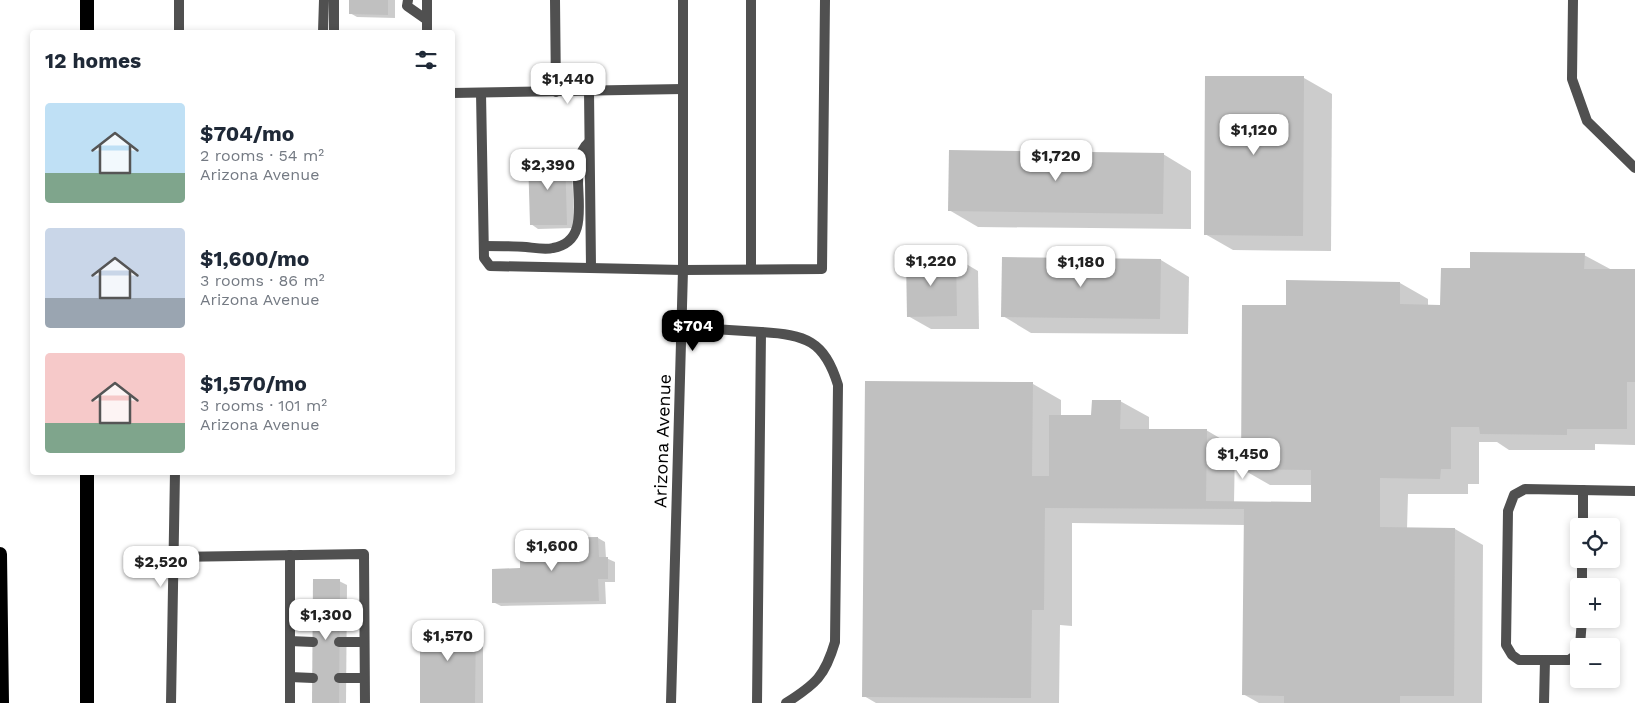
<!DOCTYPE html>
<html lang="en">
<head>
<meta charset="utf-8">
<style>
	body { margin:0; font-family:"Work Sans",sans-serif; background:#f6f6f7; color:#1f2937; height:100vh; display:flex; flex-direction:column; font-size:19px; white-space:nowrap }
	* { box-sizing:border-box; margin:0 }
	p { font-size:16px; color:#747a83 }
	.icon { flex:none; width:28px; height:28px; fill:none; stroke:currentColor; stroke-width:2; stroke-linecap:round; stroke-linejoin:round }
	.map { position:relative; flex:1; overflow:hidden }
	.drawer { position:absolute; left:30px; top:30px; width:425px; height:445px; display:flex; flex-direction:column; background:#fff; border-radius:5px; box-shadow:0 2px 8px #0003 }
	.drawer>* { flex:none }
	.controls { position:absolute; left:1570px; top:518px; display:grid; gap:10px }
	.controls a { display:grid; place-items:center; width:50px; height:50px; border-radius:5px; background:#fff; box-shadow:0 2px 8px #0003; font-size:25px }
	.price { position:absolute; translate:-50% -42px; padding:0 11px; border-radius:10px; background:#fff; color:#222; font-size:16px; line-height:32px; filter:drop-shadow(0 1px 2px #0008) }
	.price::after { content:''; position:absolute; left:50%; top:30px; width:15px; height:11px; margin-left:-8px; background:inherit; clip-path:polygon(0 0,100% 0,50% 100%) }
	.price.selected { background:#000; color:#fff }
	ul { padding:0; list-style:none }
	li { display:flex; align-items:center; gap:15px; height:125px; padding:0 15px }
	li span { display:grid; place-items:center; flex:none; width:140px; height:100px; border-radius:5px; color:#555 }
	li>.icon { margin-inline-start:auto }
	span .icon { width:60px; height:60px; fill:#fffc; stroke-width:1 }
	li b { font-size:21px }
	h2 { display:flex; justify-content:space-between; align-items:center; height:60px; padding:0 15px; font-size:21px }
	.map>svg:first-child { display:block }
</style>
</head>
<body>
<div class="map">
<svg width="1635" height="703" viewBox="0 0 1635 703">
	<rect width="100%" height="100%" fill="#fff"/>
	<g fill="#0003">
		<polygon points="350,0 395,0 395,18 357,17 350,13"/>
		<polygon points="1304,78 1332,94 1331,251 1233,250 1205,234"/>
		<polygon points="1163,154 1191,171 1191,229 978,227 949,210"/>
		<polygon points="565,157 572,161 574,228 538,229 531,224"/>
		<polygon points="1584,255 1612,270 1635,271 1635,445 1595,444 1595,450 1509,450 1497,442 1479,442 1479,484 1468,484 1468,494 1408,494 1407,529 1455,529 1483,545 1482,703 1259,703 1243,694 1245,525 1072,523 1072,626 1060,625 1059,703 876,703 864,696 1033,384 1061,400 1061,416 1093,416 1120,401 1149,417 1149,430 1206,430 1235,447 1234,503 1312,504 1312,485 1270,485 1242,469 1287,306 1400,283 1428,299 1428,306 1442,306 1471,270"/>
		<polygon points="907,258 956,258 978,271 979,329 931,329 908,316"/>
		<polygon points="1161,260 1189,277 1188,334 1031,333 1003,316"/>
		<polygon points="598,538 605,542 606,558 615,562 615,582 605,582 606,604 501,606 493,602 521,569"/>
		<polygon points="339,581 347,585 346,703 313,703"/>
		<polygon points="476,622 483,626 483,703 421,703"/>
	</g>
	<g fill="#c0c0c0">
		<polygon points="349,0 388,0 388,15 349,14"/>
		<polygon points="1205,76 1304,76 1303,236 1204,235"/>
		<polygon points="949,150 1164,153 1163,214 948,211"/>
		<polygon points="565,156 567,225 530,225 528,157"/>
		<polygon points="1470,252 1585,253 1584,269 1635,269 1635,382 1627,382 1627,429 1567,429 1567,435 1480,434 1479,427 1451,427 1451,469 1441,469 1440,479 1380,478 1380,527 1455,528 1454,696 1400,696 1400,703 1284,703 1284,696 1242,695 1244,509 1045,508 1044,610 1032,610 1031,698 862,697 865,381 1033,382 1032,476 1049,476 1049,415 1091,415 1092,400 1121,400 1120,429 1207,429 1206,501 1311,502 1311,470 1241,469 1242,305 1286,305 1286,280 1400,282 1400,304 1440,305 1441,268 1470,268"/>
		<polygon points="906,257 956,257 957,316 907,317"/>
		<polygon points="1002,257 1161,259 1160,319 1001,317"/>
		<polygon points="598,537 599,557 608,557 608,579 598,579 599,601 492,603 492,569 520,568 520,538"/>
		<polygon points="313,579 340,579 339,703 312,703"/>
		<polygon points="424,620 476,621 475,703 420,703 420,625 424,626"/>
	</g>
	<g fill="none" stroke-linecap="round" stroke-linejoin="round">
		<g stroke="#505050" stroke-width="10">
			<polyline points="408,0 407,6 427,20"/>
			<polyline points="555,0 556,92"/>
			<polyline points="751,0 751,269"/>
			<polyline points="1573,0 1572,79 1587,121 1635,168"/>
			<polyline points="323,32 324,0"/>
			<polyline points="334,32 334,0"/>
			<polyline points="427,32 427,0"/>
			<polyline points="589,91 591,267"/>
			<polyline points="481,93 484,258 490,266 683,270 822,269 825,0"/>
			<path d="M484,246C498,246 512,246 526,247C535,248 545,250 553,248C603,239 560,167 589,142"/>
			<polyline points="681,327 761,332 757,703"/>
			<path d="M761,332C806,335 824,340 838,385L835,642C825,676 816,684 786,703"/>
			<polyline points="1583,526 1583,490"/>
			<polyline points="173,557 364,554 365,703"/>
			<polyline points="1582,586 1582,559"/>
			<polyline points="290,607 313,608"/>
			<polyline points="340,608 364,609"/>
			<polyline points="290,641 313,642"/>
			<polyline points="339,642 364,642"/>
			<polyline points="1580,646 1582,619"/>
			<polyline points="1579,650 1576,655 1569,660 1519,660 1512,655 1506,645 1508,511 1514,495 1525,489 1635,491"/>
			<polyline points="290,677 313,678"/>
			<polyline points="339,678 364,678"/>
			<polyline points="290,703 290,555"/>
			<polyline points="1544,703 1545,660"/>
		</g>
		<g stroke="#505050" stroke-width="10">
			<polyline points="179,0 179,32"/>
			<polyline points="452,93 683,89"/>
			<polyline points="171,703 175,472"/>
			<polyline points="671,703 683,270 683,0"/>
		</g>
		<g stroke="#000" stroke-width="14">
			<polyline points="87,0 87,32"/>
			<polyline points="0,554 2,703"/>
			<polyline points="87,703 87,472"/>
		</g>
	</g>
	<g text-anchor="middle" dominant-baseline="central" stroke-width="5" stroke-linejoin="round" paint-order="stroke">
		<g font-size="18" fill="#000" stroke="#fff">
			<text transform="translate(662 441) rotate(-88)">Arizona Avenue</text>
		</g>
	</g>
</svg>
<div class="controls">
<a><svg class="icon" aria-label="locate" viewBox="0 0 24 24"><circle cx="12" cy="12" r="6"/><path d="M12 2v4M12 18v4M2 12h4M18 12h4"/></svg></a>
<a>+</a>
<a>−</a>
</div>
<b class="price" style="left:568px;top:105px">$1,440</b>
<b class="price" style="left:1254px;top:156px">$1,120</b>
<b class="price" style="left:1056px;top:182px">$1,720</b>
<b class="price" style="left:548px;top:191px">$2,390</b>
<b class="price" style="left:931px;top:287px">$1,220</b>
<b class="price" style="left:1081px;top:288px">$1,180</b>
<b class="price selected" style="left:693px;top:352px">$704</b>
<b class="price" style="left:1243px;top:480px">$1,450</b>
<b class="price" style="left:552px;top:572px">$1,600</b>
<b class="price" style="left:161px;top:588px">$2,520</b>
<b class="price" style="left:326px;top:641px">$1,300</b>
<b class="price" style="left:448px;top:662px">$1,570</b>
<section class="drawer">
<h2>12 homes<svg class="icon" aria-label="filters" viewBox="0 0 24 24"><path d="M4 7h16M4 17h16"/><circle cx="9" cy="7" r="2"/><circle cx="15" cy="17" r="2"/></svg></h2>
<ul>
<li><span style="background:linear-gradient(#bfe0f5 70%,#7fa58c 0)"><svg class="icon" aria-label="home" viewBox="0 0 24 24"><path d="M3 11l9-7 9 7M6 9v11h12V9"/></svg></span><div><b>$704/mo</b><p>2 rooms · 54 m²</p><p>Arizona Avenue</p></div></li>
<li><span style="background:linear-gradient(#c9d6e8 70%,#9aa5b1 0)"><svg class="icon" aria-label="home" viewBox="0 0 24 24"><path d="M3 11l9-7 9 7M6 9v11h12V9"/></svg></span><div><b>$1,600/mo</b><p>3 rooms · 86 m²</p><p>Arizona Avenue</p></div></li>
<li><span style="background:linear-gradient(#f6c9c9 70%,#7fa58c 0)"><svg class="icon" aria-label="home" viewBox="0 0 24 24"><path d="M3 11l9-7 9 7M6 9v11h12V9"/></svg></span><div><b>$1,570/mo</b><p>3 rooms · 101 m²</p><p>Arizona Avenue</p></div></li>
</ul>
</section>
</div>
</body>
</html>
